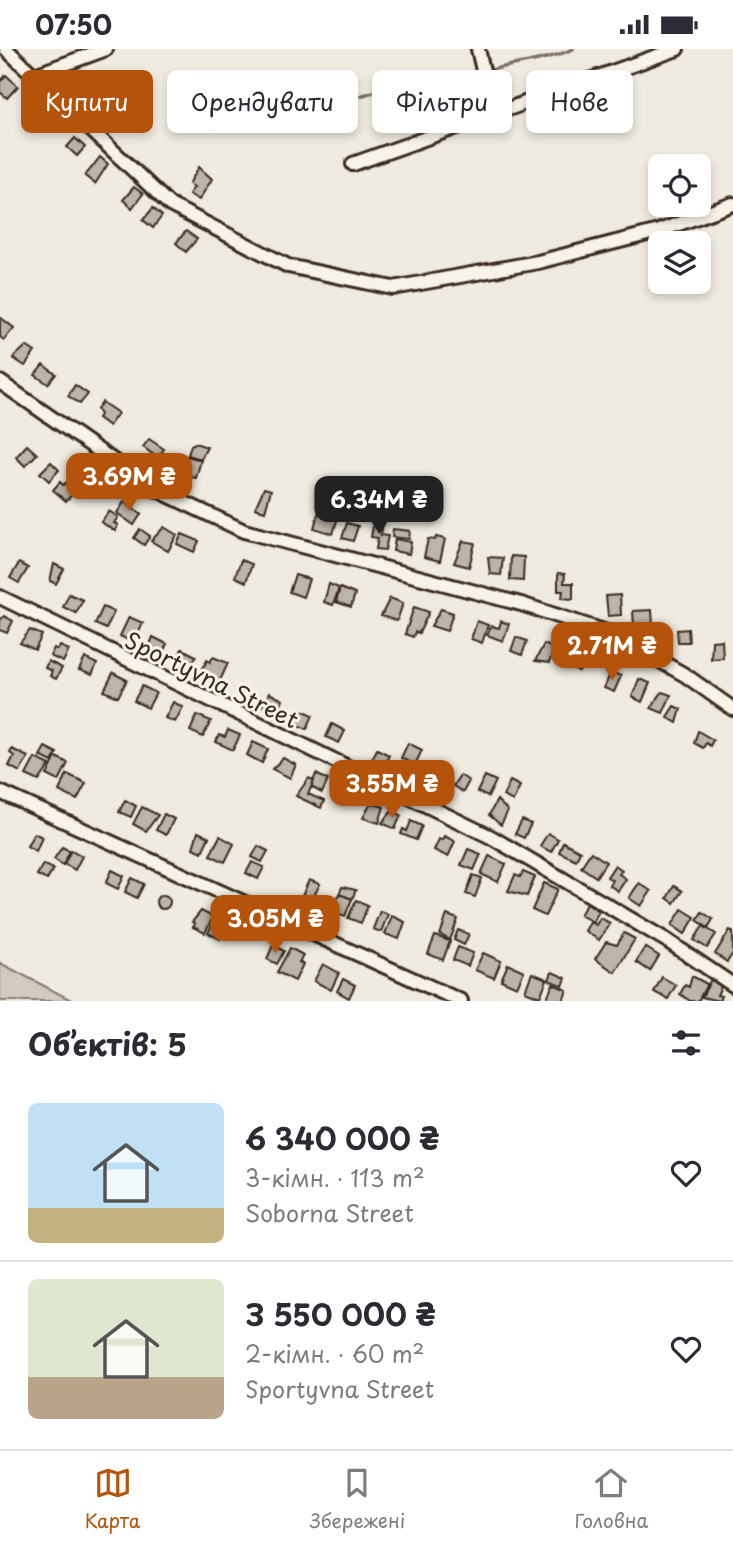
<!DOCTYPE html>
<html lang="uk">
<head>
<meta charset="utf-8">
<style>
	body { margin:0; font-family:"Playpen Sans",sans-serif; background:#f2f2f3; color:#2b2b33; height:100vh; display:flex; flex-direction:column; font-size:26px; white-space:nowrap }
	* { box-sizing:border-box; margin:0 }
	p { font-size:23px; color:#7c7c81 }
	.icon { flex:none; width:38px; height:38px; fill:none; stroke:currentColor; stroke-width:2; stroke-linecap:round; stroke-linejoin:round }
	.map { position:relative; height:952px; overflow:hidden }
	.details { display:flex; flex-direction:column; background:#fff; flex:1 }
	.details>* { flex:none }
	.guide { position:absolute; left:21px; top:21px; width:691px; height:63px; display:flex; gap:14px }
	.buttons { position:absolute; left:648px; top:105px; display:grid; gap:14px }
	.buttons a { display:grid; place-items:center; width:63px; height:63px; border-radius:10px; background:#fff; box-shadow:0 4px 10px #0003; font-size:35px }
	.price { position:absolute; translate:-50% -60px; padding:0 16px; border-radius:14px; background:#b45309; color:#fff; font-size:23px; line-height:46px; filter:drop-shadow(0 2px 4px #0008) }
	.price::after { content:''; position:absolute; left:50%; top:42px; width:21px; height:16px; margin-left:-10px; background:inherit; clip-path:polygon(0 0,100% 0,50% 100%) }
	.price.on { background:#222; color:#fff }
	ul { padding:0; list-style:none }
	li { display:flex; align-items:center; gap:21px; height:175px; padding:0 28px }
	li+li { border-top:2px solid #e1e1e2 }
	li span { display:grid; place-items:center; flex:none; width:196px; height:140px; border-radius:10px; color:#555 }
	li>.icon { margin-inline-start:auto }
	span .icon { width:84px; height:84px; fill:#fffc; stroke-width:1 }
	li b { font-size:30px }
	h2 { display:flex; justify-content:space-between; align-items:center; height:84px; padding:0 28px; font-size:30px }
	.pill { padding:0 24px; border-radius:10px; background:#fff; box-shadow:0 4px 10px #0003; font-size:24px; line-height:63px }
	.pill.on { background:#b45309; color:#fff }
	.status { display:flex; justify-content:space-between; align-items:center; height:49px; padding:0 35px; background:#fff; direction:ltr }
	.status svg { height:19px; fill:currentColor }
	.tabs { display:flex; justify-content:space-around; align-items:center; height:98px; border-top:2px solid #e1e1e2; background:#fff; font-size:19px; color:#7c7c81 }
	.tabs a { display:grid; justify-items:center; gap:4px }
	.tabs .on { color:#b45309 }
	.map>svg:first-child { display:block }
</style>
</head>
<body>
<div class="status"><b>07:50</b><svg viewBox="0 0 49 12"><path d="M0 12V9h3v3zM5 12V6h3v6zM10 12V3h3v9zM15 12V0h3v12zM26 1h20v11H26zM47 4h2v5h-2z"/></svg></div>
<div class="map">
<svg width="733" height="952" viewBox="0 0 733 952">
	<rect width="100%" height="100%" fill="#efebe0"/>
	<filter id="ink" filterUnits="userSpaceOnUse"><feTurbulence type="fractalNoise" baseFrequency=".0143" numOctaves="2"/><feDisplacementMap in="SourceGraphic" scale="14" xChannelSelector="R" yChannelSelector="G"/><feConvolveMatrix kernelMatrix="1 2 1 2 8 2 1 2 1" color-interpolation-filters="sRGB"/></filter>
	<g filter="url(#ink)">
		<polygon fill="#d1cbc0" stroke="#867a6f" stroke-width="2" points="0,914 73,952 0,952"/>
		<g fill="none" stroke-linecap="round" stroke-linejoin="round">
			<g stroke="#7e7266" stroke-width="3.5">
				<path d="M487,22C516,14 546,12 573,0"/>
				<polyline points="269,68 321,53 337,54 383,40 427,43 446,27 480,24"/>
				<polyline points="211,81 259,71"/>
			</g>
		</g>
		<g fill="#bdb5aa" stroke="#3b2a1e" stroke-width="2">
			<polygon points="6,26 18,37 7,49 0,43 0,33"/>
			<polygon points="75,89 85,98 77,107 67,98"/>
			<polygon points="100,108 108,115 95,135 85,127"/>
			<polygon points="199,118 212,130 199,151 189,145 194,138 189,135"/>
			<polygon points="134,138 143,145 132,159 123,151"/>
			<polygon points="153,159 162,167 153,179 143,171"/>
			<polygon points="186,182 197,190 186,203 176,194"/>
			<polygon points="0,268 14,279 4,291 0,288"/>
			<polygon points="26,297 35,303 25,317 13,309"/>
			<polygon points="43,316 56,325 48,335 35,326"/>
			<polygon points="75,336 88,345 80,355 68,347"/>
			<polygon points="102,353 118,364 109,377 98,369 100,366 97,360"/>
			<polygon points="149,390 164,400 158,409 143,398"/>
			<polygon points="195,394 207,398 201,410 188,406 191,396"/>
			<polygon points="27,396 37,405 25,417 16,408"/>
			<polygon points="187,407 201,411 196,429 182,426"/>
			<polygon points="51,413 59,421 49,432 40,424"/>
			<polygon points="68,432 77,440 66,452 53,441 60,433 63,436"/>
			<polygon points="264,439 271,441 265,462 255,459"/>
			<polygon points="327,439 344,444 341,453 324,447"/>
			<polygon points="124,453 141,465 134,476 117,464"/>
			<polygon points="326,458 336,461 334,467 338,468 333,485 314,479 319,462 324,463"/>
			<polygon points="109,462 118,468 114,474 118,476 115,482 101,473"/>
			<polygon points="374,472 383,473 381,486 388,487 385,501 376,500 378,489 371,488"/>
			<polygon points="347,474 358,477 353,492 342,489"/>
			<polygon points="164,478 177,486 168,502 151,492"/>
			<polygon points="140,480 150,487 144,496 134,489"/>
			<polygon points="393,480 410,482 409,490 392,488"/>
			<polygon points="182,485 199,492 194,503 177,495"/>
			<polygon points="436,488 445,490 440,512 424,508 428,490 435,491"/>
			<polygon points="395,490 411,493 409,505 393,502"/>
			<polygon points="463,492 475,494 469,518 454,514"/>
			<polygon points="511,507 524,508 523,532 510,531"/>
			<polygon points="488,508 503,509 501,526 490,525"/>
			<polygon points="241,511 252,515 246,533 235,528"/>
			<polygon points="19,514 28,519 19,534 10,529"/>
			<polygon points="54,515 64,520 56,535 50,532"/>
			<polygon points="558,524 565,525 564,534 573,534 573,550 562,549 563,542 558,542"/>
			<polygon points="295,526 309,530 303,548 289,543"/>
			<polygon points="329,535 339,539 333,556 324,553"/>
			<polygon points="340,539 355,545 351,558 336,553"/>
			<polygon points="69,545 83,551 76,564 63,558"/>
			<polygon points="620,546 621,566 608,567 606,547"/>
			<polygon points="390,549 403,554 397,572 381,567"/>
			<polygon points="103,558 114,563 106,580 95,575"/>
			<polygon points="414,558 429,563 419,584 415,583 413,588 405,585"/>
			<polygon points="441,560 453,564 447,582 431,577"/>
			<polygon points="652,561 653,577 634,578 633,562"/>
			<polygon points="4,567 13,572 7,584 0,581 0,571"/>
			<polygon points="129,568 143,574 134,594 120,587"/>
			<polygon points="477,572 488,576 482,594 471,590"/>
			<polygon points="501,572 509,575 503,592 487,586 491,577 499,579"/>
			<polygon points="688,580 689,593 678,593 677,581"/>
			<polygon points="30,581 42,586 35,601 20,594"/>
			<polygon points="153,588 167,595 161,607 148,601"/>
			<polygon points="516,588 527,592 522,606 511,602"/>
			<polygon points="722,591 723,609 711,610 712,592"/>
			<polygon points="544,595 555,600 549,614 535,612"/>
			<polygon points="60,597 69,601 63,613 50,607 54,599 58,601"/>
			<polygon points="182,600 196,607 189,621 179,616 181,611 177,610"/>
			<polygon points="568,603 584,610 579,623 562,616"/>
			<polygon points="213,608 228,614 218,636 199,627 207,611 210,613"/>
			<polygon points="85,609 97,615 92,626 79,621"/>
			<polygon points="48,612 62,619 56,630 50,627 52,622 45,619"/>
			<polygon points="611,623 621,627 614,643 604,639"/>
			<polygon points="113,624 127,631 118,648 104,642"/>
			<polygon points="639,630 650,634 642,653 632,648"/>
			<polygon points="142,637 156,644 148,659 134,652"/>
			<polygon points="662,643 671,646 663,664 651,659"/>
			<polygon points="269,644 283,651 277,664 263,657"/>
			<polygon points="173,653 183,658 175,673 165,669"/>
			<polygon points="674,657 681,660 677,674 667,668"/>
			<polygon points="300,660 313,666 307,680 293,674"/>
			<polygon points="197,666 211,672 203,688 190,682"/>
			<polygon points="332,675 345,682 339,694 326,688"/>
			<polygon points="228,681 240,686 233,701 216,693 219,686 225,688"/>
			<polygon points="698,682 713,691 710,697 706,694 703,699 694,694"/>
			<polygon points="253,693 268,700 262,714 247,706"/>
			<polygon points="408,694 422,701 415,716 401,709"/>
			<polygon points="45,698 57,704 52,713 40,707"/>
			<polygon points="12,700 28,708 20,723 9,717 14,707 10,704"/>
			<polygon points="377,700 389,706 384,718 371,712"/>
			<polygon points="56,708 68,714 59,732 47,726"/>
			<polygon points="35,709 50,716 39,732 26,726"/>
			<polygon points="283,709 296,716 290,729 272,720"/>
			<polygon points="67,725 86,734 77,751 59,742"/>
			<polygon points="316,725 328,731 322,744 311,738"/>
			<polygon points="431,725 440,731 433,744 423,738"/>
			<polygon points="460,726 469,732 463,743 453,737"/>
			<polygon points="485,727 496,732 488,748 477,743"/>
			<polygon points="309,729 314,732 308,745 324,752 321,759 296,747"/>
			<polygon points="510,732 520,737 513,752 503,747"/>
			<polygon points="349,736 363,743 357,755 343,748"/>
			<polygon points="125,751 136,757 131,768 119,763"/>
			<polygon points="497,751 508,762 501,776 489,766"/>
			<polygon points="371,754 384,758 379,774 363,769"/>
			<polygon points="142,758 158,766 146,782 133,775"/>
			<polygon points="392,762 401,766 395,780 382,774"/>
			<polygon points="164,765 174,770 166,786 156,781"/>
			<polygon points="522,771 531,775 524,789 515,785"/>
			<polygon points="411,772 422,777 416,791 401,785 403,780 407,782"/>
			<polygon points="198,783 209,788 202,803 193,799"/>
			<polygon points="34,784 42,788 36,802 27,797"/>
			<polygon points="548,784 558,790 551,803 540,797"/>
			<polygon points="220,787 234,795 225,813 210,806"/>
			<polygon points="444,787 455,792 448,808 434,801 439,790 442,791"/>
			<polygon points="563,793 580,802 576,811 559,803"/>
			<polygon points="258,797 268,802 262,813 252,808"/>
			<polygon points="62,798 70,802 63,816 54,810"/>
			<polygon points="468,800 481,805 474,821 461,816"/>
			<polygon points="71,801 82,807 75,821 64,815"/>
			<polygon points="591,803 606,813 596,828 581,818"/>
			<polygon points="489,807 506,815 498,833 481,825"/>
			<polygon points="252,813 264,818 258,830 246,824"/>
			<polygon points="43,815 53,820 47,831 37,826"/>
			<polygon points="615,816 622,821 619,825 626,830 618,842 609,836 612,831 607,828"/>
			<polygon points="112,821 124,827 118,840 106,834"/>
			<polygon points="523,823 535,828 527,847 508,842 515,826 520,828"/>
			<polygon points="473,826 482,829 475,848 466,845"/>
			<polygon points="132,829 144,835 137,849 125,843"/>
			<polygon points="309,831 320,835 312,851 302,847"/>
			<polygon points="544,834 558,840 545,867 532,861"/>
			<polygon points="639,834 651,842 641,857 629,849"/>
			<polygon points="674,837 682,842 674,854 667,849"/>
			<polygon points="342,838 356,841 352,850 339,845"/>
			<polygon points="339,845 352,850 345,867 331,862"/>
			<circle cx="163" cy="853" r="7"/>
			<polygon points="356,851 368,856 361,874 348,869"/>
			<polygon points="587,854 599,862 593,873 580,866"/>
			<polygon points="682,860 695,868 685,885 672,876"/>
			<polygon points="201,862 213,868 205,884 193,878 195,875 192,873"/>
			<polygon points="380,862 388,865 381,883 373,880"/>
			<polygon points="702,863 713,870 708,879 697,871"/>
			<polygon points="447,866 458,870 450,891 440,886"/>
			<polygon points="392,867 405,873 399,890 385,885"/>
			<polygon points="216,869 228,875 220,890 208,884"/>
			<polygon points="600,869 610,874 599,891 585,882 590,873 596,876"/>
			<polygon points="703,877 716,885 707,899 694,891"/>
			<polygon points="458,881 469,885 464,896 454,891"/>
			<polygon points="730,881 733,883 733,904 727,913 715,905"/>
			<polygon points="624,884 635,890 615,923 595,910 606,893 617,896"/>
			<polygon points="435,887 450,892 443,911 428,905"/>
			<polygon points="273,896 284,902 277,915 267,910"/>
			<polygon points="458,898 473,904 468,917 453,911"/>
			<polygon points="645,898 659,907 650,922 636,913"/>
			<polygon points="290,899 303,906 299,913 303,915 295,932 277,923"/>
			<polygon points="483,904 501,912 494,929 475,921"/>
			<polygon points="323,915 339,924 331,941 314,932"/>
			<polygon points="508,915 524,922 517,938 501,931"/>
			<polygon points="552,923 566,929 563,937 549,931"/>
			<polygon points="532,924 547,930 540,948 525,942"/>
			<polygon points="692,927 707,935 698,952 690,952 680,945 685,936 689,938"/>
			<polygon points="662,928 676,936 668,950 654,943"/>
			<polygon points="343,930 355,936 349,949 337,942"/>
			<polygon points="711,930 722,936 717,946 721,947 719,952 702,948"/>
			<polygon points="553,935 567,941 563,952 546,951"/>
		</g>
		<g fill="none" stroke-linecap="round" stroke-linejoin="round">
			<g stroke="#3b2a1e" stroke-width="18">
				<g id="minor">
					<polyline points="6,0 170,156 288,217 393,239 538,213 659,182 733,155"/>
					<polyline points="478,0 493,65"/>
					<polyline points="35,26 106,0"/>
					<polyline points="353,115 677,0"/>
					<polyline points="0,333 151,438 244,482 521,555 610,584 685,626 733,660"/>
					<polyline points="0,548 491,788 666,891 733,936"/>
					<polyline points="0,743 461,952"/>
				</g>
			</g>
			<use href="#minor" stroke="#f7f3e8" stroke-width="12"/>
		</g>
	</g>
	<g text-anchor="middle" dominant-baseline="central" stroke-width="6" stroke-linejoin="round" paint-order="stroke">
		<g font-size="23" fill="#3b2a1e" stroke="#f7f3e8">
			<text transform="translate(212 630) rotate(26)">Sportyvna Street</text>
		</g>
	</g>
</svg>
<div class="buttons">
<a><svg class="icon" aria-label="locate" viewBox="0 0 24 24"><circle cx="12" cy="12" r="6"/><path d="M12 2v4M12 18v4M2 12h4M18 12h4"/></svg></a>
<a><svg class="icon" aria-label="layers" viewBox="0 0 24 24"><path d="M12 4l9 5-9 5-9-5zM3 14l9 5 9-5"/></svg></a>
</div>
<b class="price" style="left:129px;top:464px">3.69M ₴</b>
<b class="price on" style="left:379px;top:487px">6.34M ₴</b>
<b class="price" style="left:612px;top:633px">2.71M ₴</b>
<b class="price" style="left:392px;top:771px">3.55M ₴</b>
<b class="price" style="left:275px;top:906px">3.05M ₴</b>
<div class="guide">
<a class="pill on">Купити</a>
<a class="pill">Орендувати</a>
<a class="pill">Фільтри</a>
<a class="pill">Нове</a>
</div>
</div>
<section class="details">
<h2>Об’єктів: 5<svg class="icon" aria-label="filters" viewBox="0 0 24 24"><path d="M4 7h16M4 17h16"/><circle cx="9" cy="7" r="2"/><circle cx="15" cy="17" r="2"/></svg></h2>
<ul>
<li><span style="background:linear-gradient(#bfe0f5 75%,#c2b280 0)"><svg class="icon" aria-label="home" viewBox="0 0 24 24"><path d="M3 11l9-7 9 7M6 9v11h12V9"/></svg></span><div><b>6 340 000 ₴</b><p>3-кімн. · 113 m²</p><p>Soborna Street</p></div><svg class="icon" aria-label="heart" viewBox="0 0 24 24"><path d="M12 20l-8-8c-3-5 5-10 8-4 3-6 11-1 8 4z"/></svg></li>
<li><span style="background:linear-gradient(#dfe7d0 70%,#b9a48a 0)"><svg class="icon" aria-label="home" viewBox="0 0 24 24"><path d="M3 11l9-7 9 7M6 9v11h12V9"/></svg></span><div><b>3 550 000 ₴</b><p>2-кімн. · 60 m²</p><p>Sportyvna Street</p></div><svg class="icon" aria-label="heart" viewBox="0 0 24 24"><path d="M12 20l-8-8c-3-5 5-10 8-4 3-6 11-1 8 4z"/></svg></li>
</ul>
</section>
<nav class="tabs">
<a class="on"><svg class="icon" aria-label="map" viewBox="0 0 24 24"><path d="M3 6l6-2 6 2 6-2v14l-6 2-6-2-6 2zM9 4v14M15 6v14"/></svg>Карта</a>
<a><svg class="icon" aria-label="saved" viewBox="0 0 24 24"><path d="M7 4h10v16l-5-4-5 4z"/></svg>Збережені</a>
<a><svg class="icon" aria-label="home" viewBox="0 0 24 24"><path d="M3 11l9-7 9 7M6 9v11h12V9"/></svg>Головна</a>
</nav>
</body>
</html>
